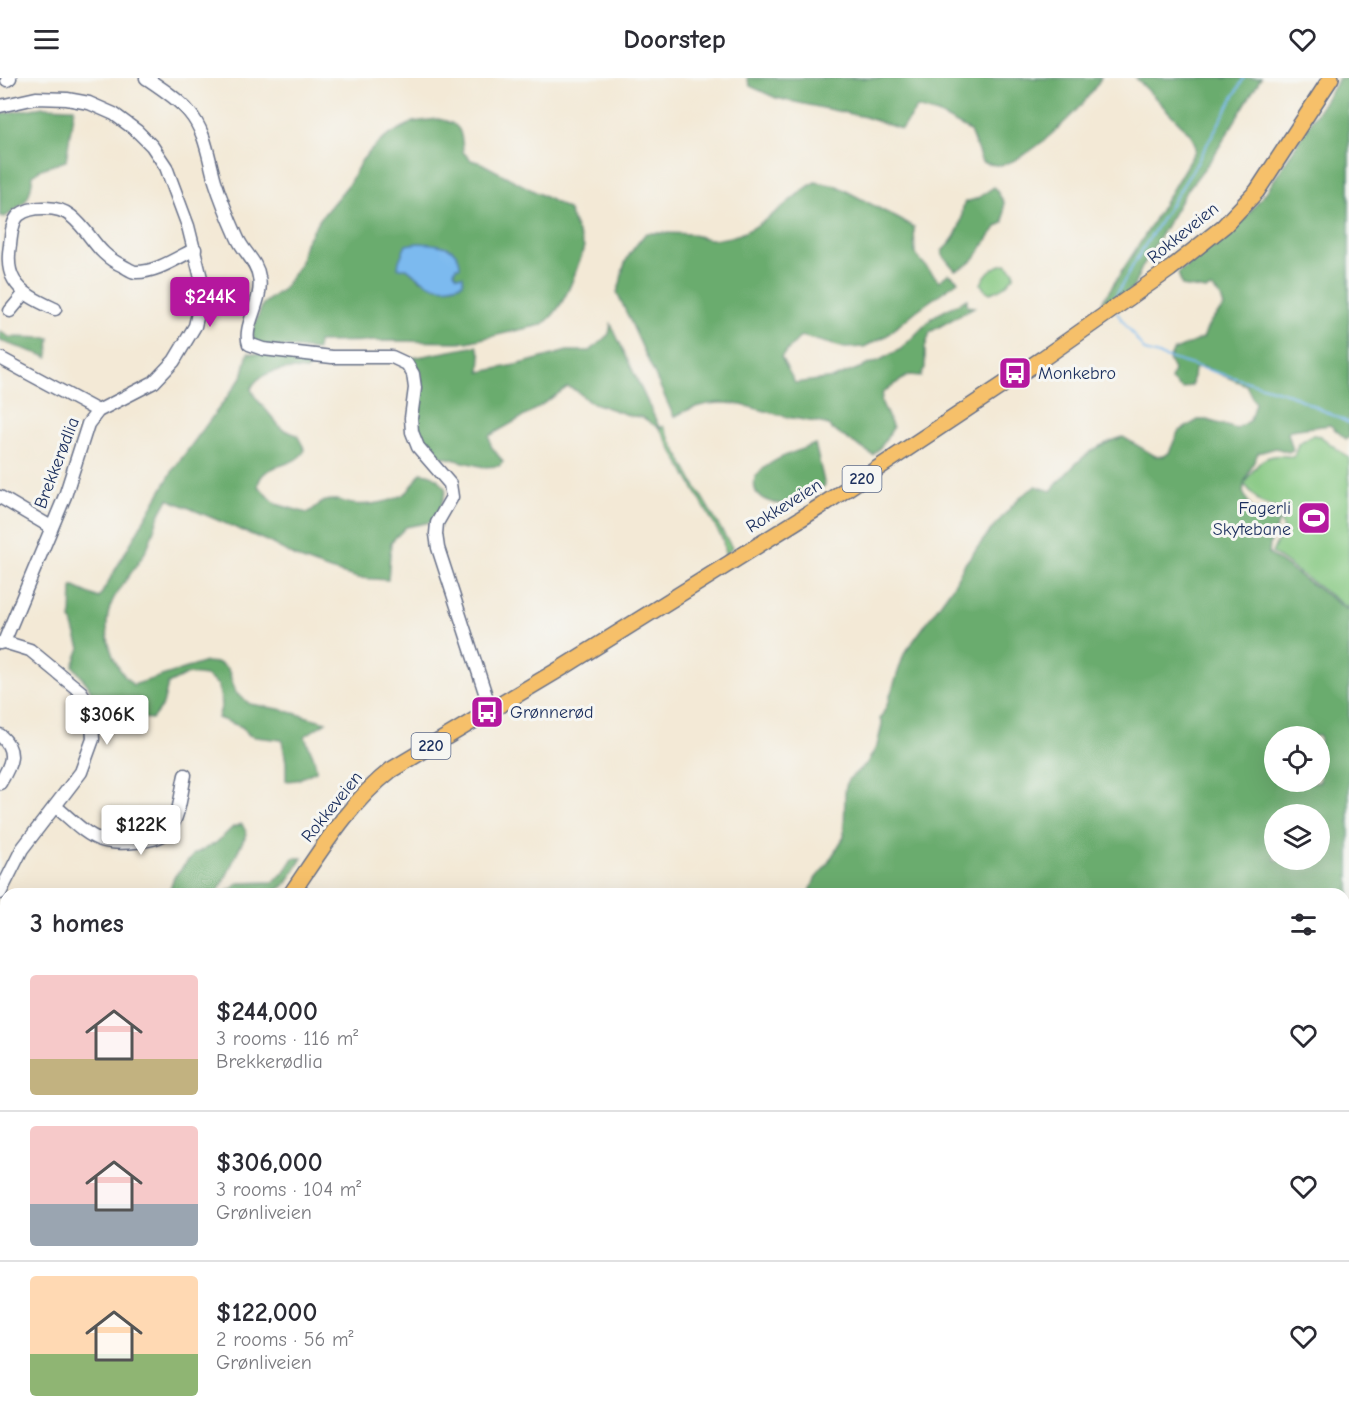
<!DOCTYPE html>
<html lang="en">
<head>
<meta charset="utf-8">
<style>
	body { margin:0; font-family:"Comic Neue",sans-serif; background:#f7f7f7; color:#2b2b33; height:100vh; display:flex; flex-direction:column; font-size:22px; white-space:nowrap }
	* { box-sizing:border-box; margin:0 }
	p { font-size:20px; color:#7c7c81 }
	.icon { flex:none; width:33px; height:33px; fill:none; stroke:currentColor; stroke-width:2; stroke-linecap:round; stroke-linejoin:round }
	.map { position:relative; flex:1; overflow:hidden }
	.side { position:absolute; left:0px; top:810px; width:1350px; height:534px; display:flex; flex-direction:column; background:#fff; border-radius:18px 18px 0 0; box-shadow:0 6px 24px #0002 }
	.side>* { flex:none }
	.buttons { position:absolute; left:1264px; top:648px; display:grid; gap:12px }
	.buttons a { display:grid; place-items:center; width:66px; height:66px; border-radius:50%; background:#fff; box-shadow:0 6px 24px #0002; font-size:30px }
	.price { position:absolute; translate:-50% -51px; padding:0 14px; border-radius:6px; background:#fff; color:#222; font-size:20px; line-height:39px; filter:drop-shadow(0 2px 3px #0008) }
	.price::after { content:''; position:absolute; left:50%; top:36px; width:18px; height:14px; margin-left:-9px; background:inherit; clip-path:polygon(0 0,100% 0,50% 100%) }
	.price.current { background:#b5179e; color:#fff }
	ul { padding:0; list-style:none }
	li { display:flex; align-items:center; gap:18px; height:150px; padding:0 30px }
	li+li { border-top:2px solid #e1e1e2 }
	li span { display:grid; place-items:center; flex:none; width:168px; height:120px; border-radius:6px; color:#555 }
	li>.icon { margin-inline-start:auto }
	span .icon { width:72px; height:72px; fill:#fffc; stroke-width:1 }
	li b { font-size:26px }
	h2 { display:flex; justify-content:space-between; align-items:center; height:72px; padding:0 30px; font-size:26px }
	header { display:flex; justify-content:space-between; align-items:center; height:78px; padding:0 30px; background:#fff; font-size:27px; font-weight:600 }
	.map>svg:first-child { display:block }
</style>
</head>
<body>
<header><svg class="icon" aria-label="menu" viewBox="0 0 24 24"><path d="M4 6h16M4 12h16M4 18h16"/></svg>Doorstep<svg class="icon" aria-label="heart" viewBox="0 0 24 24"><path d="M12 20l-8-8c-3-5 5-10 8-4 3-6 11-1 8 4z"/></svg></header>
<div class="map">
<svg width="1349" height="1344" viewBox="0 0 1349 1344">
	<rect width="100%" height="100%" fill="#f6f6f2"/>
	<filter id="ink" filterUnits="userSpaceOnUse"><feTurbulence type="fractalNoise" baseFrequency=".0167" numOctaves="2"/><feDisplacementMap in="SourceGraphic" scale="12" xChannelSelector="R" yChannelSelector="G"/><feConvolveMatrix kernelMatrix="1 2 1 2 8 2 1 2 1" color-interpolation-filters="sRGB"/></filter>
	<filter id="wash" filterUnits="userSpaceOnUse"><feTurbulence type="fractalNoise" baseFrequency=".008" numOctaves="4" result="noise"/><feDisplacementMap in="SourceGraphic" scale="24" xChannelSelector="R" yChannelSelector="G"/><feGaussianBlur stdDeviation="1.35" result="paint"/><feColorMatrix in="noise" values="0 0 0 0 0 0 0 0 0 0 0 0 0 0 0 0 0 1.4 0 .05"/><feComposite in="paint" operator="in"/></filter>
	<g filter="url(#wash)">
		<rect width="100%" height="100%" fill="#f3e9d6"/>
		<g fill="#84c780" stroke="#507b6f" stroke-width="1.5">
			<path d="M1006,186L1014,193V198C1007,207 1001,212 990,215L984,211L981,206C986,194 993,188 1006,186Z"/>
			<polygon points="663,348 693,404 732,470 725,477 723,462 660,351"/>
			<path d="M1312,357L1320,358L1349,380V531L1272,475L1283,450L1276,430L1260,424L1244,406C1259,383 1265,373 1294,379L1298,366Z"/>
			<polygon points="668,1338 820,1338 804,1344 606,1344"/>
		</g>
		<g fill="#6bac6e" stroke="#436e66" stroke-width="1.5" fill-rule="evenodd">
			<path d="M747,0H1101C1085,28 1036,76 1005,86C997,88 990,87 982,84L970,53L938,36L917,30L901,51L865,39L776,20L750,8Z"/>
			<polygon points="1136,0 1261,0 1213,79 1185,115 1142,189 1133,210 1111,227 1102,224 1147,154 1195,73 1195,66 1191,57"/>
			<path d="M1339,0H1349V360L1346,361L1330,347L1290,352L1288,355L1293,372L1288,374L1276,370L1258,375L1245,403L1243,414L1252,432L1267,434L1279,443L1270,466L1269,476L1349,533V1344H1223L1224,1338H1344V816H809L815,801L826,788L844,759L845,712L848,702L867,685L877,668L882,647L880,641L887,627L904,576L953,508L964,487L991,452L1020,419L1036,408L1051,413C1073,387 1090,368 1123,359L1155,378H1164L1169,375L1178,354L1198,342H1207L1236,351L1250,342L1255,325L1246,307L1203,289L1194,291L1192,307L1182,311L1171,302L1174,292L1169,282L1173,273L1203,260L1210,244L1224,229L1221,219L1212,210L1206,212L1182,208L1178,195L1245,140L1267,113ZM1275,658H1320V704H1275ZM1275,736H1320V782H1275Z"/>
			<path d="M43,29L74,30L66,83L41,91L33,97C30,123 26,125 5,139L0,138V36Z"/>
			<path d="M438,41C461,45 462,53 463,74L471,82L481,85L568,131L584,169C576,194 564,234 541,247L467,264L390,263L318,264L317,272L260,267L254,262L252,253L263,226L283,211L300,186L305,165L320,141L348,107L362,82L376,67L389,57L413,44ZM456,189L454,194L457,198L421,202L407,190Z"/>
			<path d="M815,104L837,108L914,149L915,176L939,203L948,196L951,197L958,203L916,233L886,258L864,269L845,270L801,258L781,279L795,305L834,300L880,282L901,271L934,238L967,221V228L974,229L930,254L925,270V290L921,298L909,297L883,314L881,323L893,350L883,366L873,377L831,351L829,347C815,343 801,342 787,339C745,328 715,314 674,339L617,214C621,207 621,199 623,191C627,177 637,166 646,155C660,155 675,155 689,156C696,157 704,161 711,161C755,162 782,125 815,104Z"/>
			<path d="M994,109L1004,124V144C983,156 982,186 955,192L943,178L942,173C953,164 959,154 962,139C963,132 961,130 965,124L976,121Z"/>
			<polygon points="611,246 660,351 642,339 631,338 588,323 577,313 568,309 528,336 489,358 491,368 503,384 499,388 484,389 436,377 424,366 417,348 417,332 422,310 421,296 412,280 477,268 481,277 480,294 520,286 567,273 590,273 609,256"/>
			<polygon points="0,253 9,259 50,260 48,279 0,263"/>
			<path d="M248,275L307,280L311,286L307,292C288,290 260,291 251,311L256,320L282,351L297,357L305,372C294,392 261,383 258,408L276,426L307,435C314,432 319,424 326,423C337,420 343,424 353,426C369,428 394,424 407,414C412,409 416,401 421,395C434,396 440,401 446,412L440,431L431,444L406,449L391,464L388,502L358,500L330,492L300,481L269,464L168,421C164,429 158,437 156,446C152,457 150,466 144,476C135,492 121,506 113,522C99,551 111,587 133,607L206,584L219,585L228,591L236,615L250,626L279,631L326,644L305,658C308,670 317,680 316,693L297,702L286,703V684L282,662L255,659L249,657L242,649L218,640L222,626L218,607L206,598L188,596L168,606L163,627L152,641L121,638L98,626L87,606L73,588L80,570L71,541L72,508L99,520L173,392L242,299Z"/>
			<path d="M815,366L825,408C807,417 788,432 768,423C763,421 759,419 756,414C754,409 753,401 757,397C771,380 796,374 815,366Z"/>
			<path d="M242,746L247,756C234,776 230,797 216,816H168L174,799L194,776L216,765L233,749Z"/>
			<polygon points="293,780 302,780 287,805 273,816 225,816 239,805 274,804 284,794"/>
			<polygon points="0,1005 6,1006 6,1087 0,1078"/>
			<polygon points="820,1338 970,1338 970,1344 804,1344"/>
		</g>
		<path fill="#7cbaef" stroke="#4c74a6" stroke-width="1.5" d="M419,165C436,166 460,166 460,189H456L454,194L457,198H463V205C439,216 426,206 407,190H398L399,183L406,167Z"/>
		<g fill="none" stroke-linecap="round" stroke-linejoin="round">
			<g stroke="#7cbaef" stroke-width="2">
				<polyline points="1112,224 1139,177 1195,88 1244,0"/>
				<polyline points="1117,235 1145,273 1289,316 1349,345"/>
				<polyline points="0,1026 6,1027"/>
			</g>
		</g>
	</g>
	<g filter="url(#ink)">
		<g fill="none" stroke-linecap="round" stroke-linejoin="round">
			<g stroke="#677088" stroke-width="15">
				<g id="minor">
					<path d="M146,0C161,10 178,21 189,34C206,54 208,79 215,103C221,122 229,141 237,159C243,174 257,183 259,199C264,223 242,248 249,266L263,271L332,279H392L407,286L413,296L415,310L411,340L412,354L418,369L450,406L452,419L437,445L436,456L438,470L491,633"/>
					<polyline points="7,2 10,0"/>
					<polyline points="0,28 36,20 67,21 89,25 114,36 137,53 152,68 166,89 188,148 201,200 200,227 195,248 174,283 154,304 98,333 88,346 65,418 4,564"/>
					<path d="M55,231C40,224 23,217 14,202C8,192 8,179 10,167C11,158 12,143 19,137C32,127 59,128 71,138C92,155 96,176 123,188C127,190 131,193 135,194C155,195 177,180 195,171"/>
					<polyline points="10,233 25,215"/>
					<polyline points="0,280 98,333"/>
					<polyline points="0,419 51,449"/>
					<polyline points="0,565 4,564 30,572 81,614 91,630 93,661 81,694 22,771 0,815"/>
					<path d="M0,657C18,673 11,687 0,705"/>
					<path d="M56,729C70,740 84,756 101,762C116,767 159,765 169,752C180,738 181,714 185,697"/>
					<polyline points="0,841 6,845"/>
					<polyline points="0,1144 6,1147"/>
					<polyline points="48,1338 51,1344"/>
					<polyline points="541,1338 545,1343 603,1338"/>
					<polyline points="166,1344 168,1338"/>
					<polyline points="259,1344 259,1338"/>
					<polyline points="341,1344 341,1338"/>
					<polyline points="446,1344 459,1338"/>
					<polyline points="1191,1344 1192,1338"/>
				</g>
			</g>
			<g stroke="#677088" stroke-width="18">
				<g id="major">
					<path d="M291,816C321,772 349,725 391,692L565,588L821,428L1042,281L1170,191L1224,148L1257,113L1331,0"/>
					<polyline points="0,954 6,953"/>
				</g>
			</g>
			<use href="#minor" stroke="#fff" stroke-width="12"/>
			<use href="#major" stroke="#f6c06b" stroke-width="15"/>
		</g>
	</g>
	<defs>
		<g id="bus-square" transform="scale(1.725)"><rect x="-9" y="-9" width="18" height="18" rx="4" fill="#b5179e" stroke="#f6f6f2"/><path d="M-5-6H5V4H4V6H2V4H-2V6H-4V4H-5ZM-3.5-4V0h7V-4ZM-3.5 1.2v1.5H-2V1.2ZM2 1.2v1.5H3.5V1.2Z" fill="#fff"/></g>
		<g id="stadium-square" transform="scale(1.725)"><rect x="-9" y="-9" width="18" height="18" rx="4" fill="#b5179e" stroke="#f6f6f2"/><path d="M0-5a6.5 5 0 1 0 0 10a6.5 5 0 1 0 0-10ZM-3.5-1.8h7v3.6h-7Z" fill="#fff"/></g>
	</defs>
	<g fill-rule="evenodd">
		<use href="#bus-square" x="1015" y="295"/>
		<use href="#stadium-square" x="1314" y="440"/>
		<use href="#bus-square" x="487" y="634"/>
	</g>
	<g text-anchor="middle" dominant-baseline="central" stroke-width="6" stroke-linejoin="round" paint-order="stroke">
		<g fill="#f6f6f2" stroke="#5d6b8a" stroke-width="1.5">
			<rect x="842.5" y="388" width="39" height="26" rx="4.5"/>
			<rect x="411.5" y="655" width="39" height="26" rx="4.5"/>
		</g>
		<g font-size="16" font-weight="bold" fill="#1b2f5e">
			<text x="862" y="401">220</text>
			<text x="431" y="668">220</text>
		</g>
		<g font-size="18" fill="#1b2f5e" stroke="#f6f6f2">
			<text transform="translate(1183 155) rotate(-39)">Rokkeveien</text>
			<text transform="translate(57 385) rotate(-69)">Brekkerødlia</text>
			<text transform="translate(784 428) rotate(-32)">Rokkeveien</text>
			<text transform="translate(332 729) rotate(-51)">Rokkeveien</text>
		</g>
		<g font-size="18" fill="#1b2f5e" stroke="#f6f6f2" text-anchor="start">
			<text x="1038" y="295">Monkebro</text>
			<text x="1291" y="430" text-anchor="end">Fagerli<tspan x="1291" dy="21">Skytebane</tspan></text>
			<text x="510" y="634">Grønnerød</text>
		</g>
	</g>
</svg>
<div class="buttons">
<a><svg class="icon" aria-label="locate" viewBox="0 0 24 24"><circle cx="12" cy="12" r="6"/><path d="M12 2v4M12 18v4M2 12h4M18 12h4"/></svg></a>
<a><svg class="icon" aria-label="layers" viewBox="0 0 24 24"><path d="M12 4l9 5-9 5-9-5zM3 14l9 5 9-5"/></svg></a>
</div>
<b class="price current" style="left:210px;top:250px">$244K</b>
<b class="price" style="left:107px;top:668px">$306K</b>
<b class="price" style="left:141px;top:778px">$122K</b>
<section class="side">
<h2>3 homes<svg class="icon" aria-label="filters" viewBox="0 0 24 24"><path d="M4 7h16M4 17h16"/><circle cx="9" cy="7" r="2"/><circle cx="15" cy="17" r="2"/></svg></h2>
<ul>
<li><span style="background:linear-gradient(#f6c9c9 70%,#c2b280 0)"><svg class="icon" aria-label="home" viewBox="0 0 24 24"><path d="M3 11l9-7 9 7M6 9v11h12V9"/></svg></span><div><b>$244,000</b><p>3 rooms · 116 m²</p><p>Brekkerødlia</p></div><svg class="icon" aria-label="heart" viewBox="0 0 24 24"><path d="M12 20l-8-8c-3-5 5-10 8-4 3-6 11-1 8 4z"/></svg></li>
<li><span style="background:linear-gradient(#f6c9c9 65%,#9aa5b1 0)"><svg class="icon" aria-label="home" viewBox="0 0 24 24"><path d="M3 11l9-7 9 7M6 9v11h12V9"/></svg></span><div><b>$306,000</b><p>3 rooms · 104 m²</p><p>Grønliveien</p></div><svg class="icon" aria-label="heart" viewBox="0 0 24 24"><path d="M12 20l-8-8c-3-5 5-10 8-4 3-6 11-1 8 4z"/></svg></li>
<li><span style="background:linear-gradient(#ffd9b3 65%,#8fb573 0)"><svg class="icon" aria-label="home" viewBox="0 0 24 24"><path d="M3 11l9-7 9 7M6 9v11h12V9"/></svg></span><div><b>$122,000</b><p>2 rooms · 56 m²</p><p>Grønliveien</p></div><svg class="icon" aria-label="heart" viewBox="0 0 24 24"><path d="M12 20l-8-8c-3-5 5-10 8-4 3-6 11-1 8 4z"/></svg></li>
</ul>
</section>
</div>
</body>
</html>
